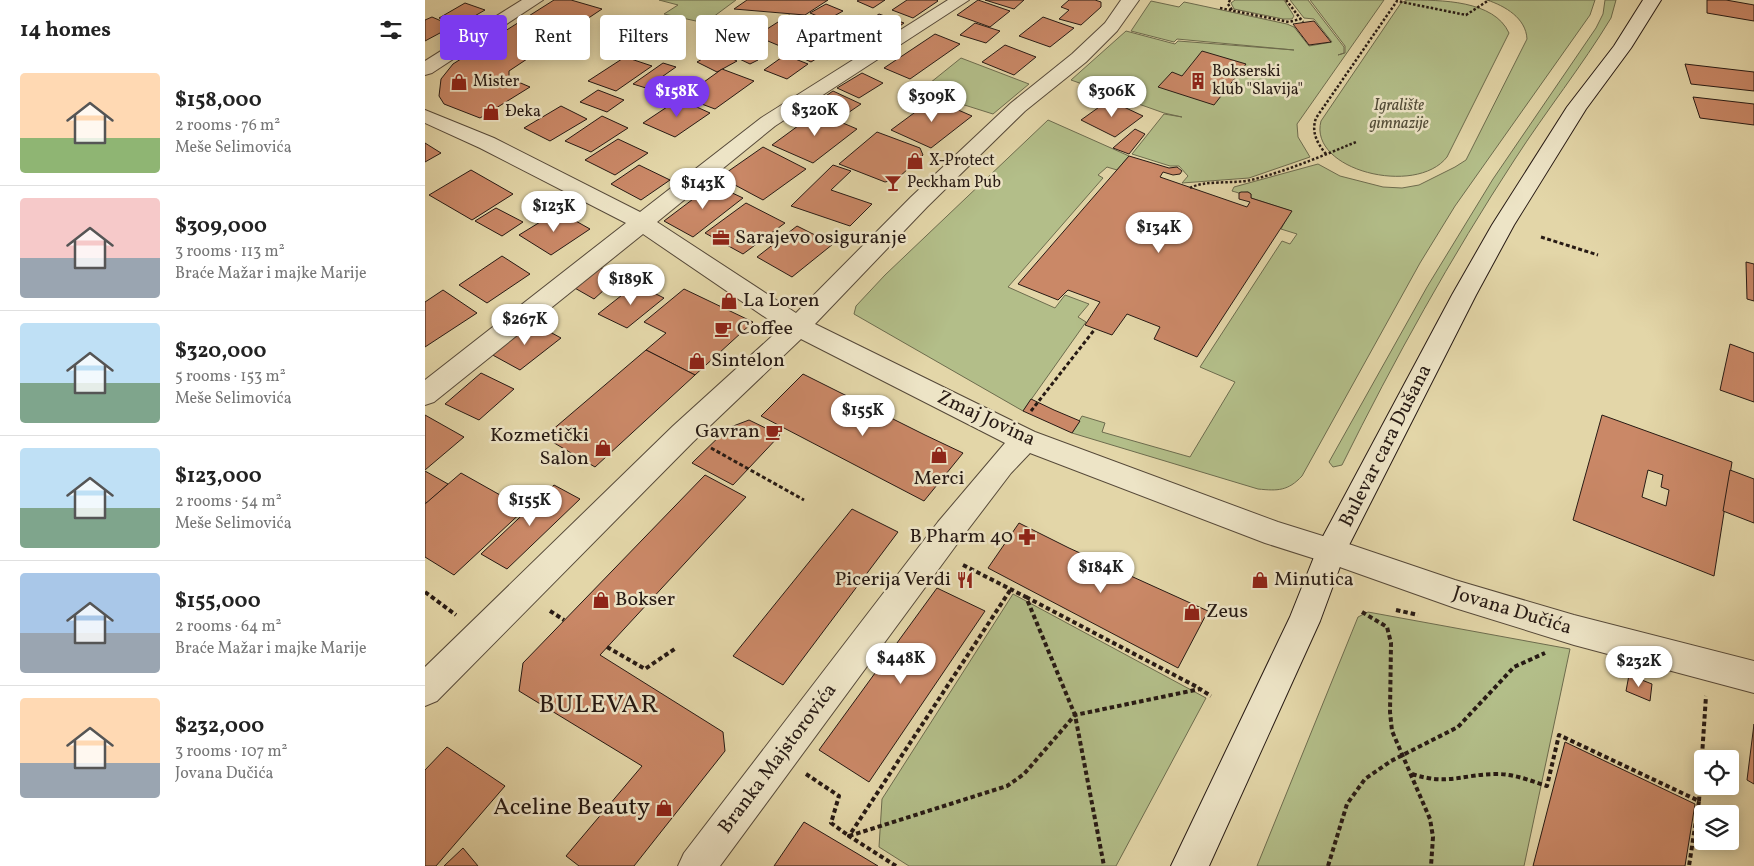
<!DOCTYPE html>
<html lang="en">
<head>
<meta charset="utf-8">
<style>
	body { margin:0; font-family:Vollkorn,serif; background:#f2f2f2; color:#222; height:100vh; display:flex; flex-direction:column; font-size:19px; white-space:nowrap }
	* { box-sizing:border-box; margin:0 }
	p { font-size:16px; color:#767676 }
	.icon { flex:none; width:28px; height:28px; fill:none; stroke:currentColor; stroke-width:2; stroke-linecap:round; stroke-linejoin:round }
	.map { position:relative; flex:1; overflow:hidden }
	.panel { display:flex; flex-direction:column; background:#fff; width:425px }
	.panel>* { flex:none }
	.guide { position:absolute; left:15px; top:15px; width:475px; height:45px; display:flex; gap:10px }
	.fabs { position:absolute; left:1269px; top:750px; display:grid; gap:10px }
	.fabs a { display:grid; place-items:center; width:45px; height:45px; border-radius:5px; background:#fff; box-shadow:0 2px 12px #0003; font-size:25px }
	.price { position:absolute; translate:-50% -42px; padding:0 11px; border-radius:18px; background:#fff; color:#222; font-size:16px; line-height:32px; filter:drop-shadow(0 1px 2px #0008) }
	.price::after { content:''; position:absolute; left:50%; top:30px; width:15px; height:11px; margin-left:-8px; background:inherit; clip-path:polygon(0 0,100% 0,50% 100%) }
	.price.on { background:#7c3aed; color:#fff }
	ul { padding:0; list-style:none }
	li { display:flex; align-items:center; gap:15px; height:125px; padding:0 20px }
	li+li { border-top:1px solid #e0e0e0 }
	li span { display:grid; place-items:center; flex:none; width:140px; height:100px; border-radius:5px; color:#555 }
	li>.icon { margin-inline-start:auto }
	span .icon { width:60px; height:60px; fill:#fffc; stroke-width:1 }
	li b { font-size:21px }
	h2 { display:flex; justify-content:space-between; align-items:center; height:60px; padding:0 20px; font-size:21px }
	.pill { padding:0 18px; border-radius:5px; background:#fff; box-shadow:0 2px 12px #0003; font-size:18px; line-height:45px }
	.pill.on { background:#7c3aed; color:#fff }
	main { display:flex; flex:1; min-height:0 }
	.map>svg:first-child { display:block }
</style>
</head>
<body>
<main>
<section class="panel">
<h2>14 homes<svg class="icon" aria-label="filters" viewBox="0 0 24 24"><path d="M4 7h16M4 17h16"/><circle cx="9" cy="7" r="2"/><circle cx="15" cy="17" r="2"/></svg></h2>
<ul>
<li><span style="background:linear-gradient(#ffd9b3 65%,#8fb573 0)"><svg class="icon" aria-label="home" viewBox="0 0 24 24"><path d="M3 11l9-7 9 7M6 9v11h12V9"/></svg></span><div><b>$158,000</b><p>2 rooms · 76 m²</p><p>Meše Selimovića</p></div></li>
<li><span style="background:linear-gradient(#f6c9c9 60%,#9aa5b1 0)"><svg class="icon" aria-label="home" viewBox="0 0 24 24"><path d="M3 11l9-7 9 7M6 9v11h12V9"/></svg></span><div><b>$309,000</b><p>3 rooms · 113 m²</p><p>Braće Mažar i majke Marije</p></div></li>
<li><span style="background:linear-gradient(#bfe0f5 60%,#7fa58c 0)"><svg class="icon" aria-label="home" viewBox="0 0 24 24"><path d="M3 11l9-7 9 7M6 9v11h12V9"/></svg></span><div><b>$320,000</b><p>5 rooms · 153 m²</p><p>Meše Selimovića</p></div></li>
<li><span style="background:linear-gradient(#bfe0f5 60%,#7fa58c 0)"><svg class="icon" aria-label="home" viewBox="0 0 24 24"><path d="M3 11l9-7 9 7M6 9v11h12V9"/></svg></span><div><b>$123,000</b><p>2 rooms · 54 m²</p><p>Meše Selimovića</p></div></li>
<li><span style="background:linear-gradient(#a9c7e8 60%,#9aa5b1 0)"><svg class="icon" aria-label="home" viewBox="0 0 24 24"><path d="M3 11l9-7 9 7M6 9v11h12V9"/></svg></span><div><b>$155,000</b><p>2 rooms · 64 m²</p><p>Braće Mažar i majke Marije</p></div></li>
<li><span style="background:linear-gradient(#ffd9b3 65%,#9aa5b1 0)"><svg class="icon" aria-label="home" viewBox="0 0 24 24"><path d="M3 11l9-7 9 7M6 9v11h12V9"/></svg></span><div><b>$232,000</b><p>3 rooms · 107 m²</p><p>Jovana Dučića</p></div></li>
</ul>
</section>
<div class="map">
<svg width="1329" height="866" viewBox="0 0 1329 866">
	<rect width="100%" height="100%" fill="#e3d6a8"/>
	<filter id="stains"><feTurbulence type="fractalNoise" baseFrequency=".004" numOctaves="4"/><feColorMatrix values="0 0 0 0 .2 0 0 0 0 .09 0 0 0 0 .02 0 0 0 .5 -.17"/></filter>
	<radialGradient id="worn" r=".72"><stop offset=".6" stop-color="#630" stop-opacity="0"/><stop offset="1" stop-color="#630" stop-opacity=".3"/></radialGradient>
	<g fill="#b3be89" stroke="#6d6c4e">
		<polygon points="234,0 311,0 280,23 239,14 253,5"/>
		<polygon points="810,0 859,0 869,16 867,19 858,19 809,9 806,3"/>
		<polygon points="865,0 883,0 919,47 919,53 913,55 920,53 920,46 885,0 959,0 872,124 873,137 885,157 824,178 757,183 763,176 754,166 745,166 707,154 739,114 757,117 739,113 646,80 701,31 750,44 753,41 869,50 752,39 749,42 706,31 726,1 754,7 759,2 764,3 862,24 869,27 884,46 907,42 889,19 879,18"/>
		<path d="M982,0C1016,0 1069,0 1084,33L1022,157C991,197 883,170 896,121L976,3Z"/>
		<path d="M1062,0H1170L1165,15L1030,206L995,263L877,476C863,491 853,491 833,489L647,433L657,416L680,423L677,432L765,457L810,382L775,367L857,241L865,244L872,234L856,229L866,211L826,198V194L823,192L814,193L807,191L809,187L893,164L915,176L958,187L977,188L994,185L1030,167L1041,160L1102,39C1101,18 1080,6 1062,0Z"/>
		<path d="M1180,0H1191L1186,18C1157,66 1121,111 1090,159C1026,257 969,360 917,465L908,467L904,462L1002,287L1068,179L1171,28L1178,14Z"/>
		<polygon points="536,58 604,84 568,114 495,91"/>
		<polygon points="623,120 704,156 692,170 682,167 673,175 678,178 583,287 630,308 640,295 664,304 653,317 661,322 598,411 429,314 431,306 460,275"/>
		<polygon points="588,594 781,698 691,866 484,866 454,847 457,799"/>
		<polygon points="943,612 1145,649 1099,866 832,866 933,617"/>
	</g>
	<g fill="#ca8867" stroke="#271a14" fill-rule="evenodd">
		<polygon points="129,0 146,0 177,9 84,71 84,78 105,87 55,118 19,104 14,96 16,79 28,64"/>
		<polygon points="322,0 403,0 380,15 309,9"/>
		<polygon points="434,0 460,0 448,8 432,1"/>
		<polygon points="482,0 512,0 513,1 488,18 467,10"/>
		<polygon points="553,0 585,11 565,27 532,15"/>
		<polygon points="560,0 599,0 589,9"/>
		<polygon points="644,0 670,0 676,2 676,7 656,25 634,19 644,10 636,7"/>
		<polygon points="1282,0 1301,0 1329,5 1329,21 1282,13"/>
		<polygon points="40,3 60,10 34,25 14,18"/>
		<polygon points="401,4 418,11 402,20 385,13"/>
		<polygon points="454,14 479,23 455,40 447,37 424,52 396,41 421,24 432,29"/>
		<polygon points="364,15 395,27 362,49 331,36"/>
		<polygon points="7,17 28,26 0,41 0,20"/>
		<polygon points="618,17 649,28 625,47 594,36"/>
		<polygon points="889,21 906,42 884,45 868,24"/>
		<polygon points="550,23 575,31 561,43 535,35"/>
		<polygon points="510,34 535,44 485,79 459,68"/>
		<polygon points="377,42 402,52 386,62 362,51"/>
		<polygon points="580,45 611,57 589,75 557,62"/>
		<polygon points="318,46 331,53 326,56 333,60 325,64 304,54"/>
		<polygon points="291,51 312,61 292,72 272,62"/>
		<polygon points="777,51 821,64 789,105 733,87 747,72 757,76"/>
		<polygon points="360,55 383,64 362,79 339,70"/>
		<polygon points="200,57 227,66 191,91 163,81"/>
		<polygon points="238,63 251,67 221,88 208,84"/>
		<polygon points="1260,64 1329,72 1329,91 1266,84"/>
		<polygon points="297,69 329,81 290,109 258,97"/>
		<polygon points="437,73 458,83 434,98 412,88"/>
		<polygon points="173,90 199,100 182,112 155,102"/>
		<polygon points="408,91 436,104 417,117 389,104"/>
		<polygon points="1268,97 1329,104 1329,125 1275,118"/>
		<polygon points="254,99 285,113 250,137 218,123"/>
		<polygon points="508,99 547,116 506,148 466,130"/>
		<polygon points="684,100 718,116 690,137 656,120"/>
		<polygon points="136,106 162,119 125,141 99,128"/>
		<polygon points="392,112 432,129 388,163 347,145"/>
		<polygon points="177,116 203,128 166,152 140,141"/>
		<polygon points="710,129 720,134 704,154 688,148"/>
		<polygon points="452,132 495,148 498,155 472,179 460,182 414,164"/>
		<polygon points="193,139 223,153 190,175 160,160"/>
		<polygon points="0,143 16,153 0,162"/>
		<polygon points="338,147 381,169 338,200 295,177"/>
		<polygon points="704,156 744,168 752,167 757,171 755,174 748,175 738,172 735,177 822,207 825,202 814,199 814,193 816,192 823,192 826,194 826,198 867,211 772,357 729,339 735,327 702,314 687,335 660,325 675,302 643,290 633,300 593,284"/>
		<polygon points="214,165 245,180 216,200 186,184"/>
		<polygon points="408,165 426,171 406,190 447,204 425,226 366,206"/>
		<polygon points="46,170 88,194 47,220 4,195"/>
		<polygon points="288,184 318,198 268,237 239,221"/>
		<polygon points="321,203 360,223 318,254 280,233"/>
		<polygon points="71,208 98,222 77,236 50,221"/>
		<polygon points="133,211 165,229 126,255 94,235"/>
		<polygon points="372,226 408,244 367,277 332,257"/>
		<polygon points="77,256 105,274 62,303 34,285"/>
		<polygon points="1321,262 1329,264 1329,301 1322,299"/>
		<polygon points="174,268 197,274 211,281 193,295 179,290 169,299 148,287"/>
		<polygon points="211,284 239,298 202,328 173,314"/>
		<polygon points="259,289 328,322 270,375 221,350 241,333 219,322"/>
		<polygon points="18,290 52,313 0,347 0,302"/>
		<polygon points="105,321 136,338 95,370 64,353"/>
		<polygon points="1305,344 1329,353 1329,402 1295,390"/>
		<polygon points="221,350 270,375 170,467 119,437"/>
		<polygon points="56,373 89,389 54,420 20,404"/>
		<polygon points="378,374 500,435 538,453 499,501 336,416"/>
		<polygon points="606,399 629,410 655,421 647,433 598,411"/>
		<polygon points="0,415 39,437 0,470"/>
		<path d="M1177,415L1307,462L1289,576L1148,520ZM1223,470L1238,475L1236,487L1244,490L1241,506L1217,497Z"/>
		<polygon points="324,420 355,435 308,485 267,463 303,428"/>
		<polygon points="1305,470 1329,479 1329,523 1298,511"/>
		<polygon points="0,471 23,484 2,503 0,502"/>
		<polygon points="36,473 100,509 29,575 0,557 0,504"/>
		<polygon points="280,475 321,497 175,655 298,732 300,751 209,866 154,866 141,856 217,766 94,691 98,663"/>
		<polygon points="129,485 155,499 82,569 56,554"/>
		<polygon points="427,509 473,532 358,685 308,656"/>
		<polygon points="594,523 644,548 783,611 753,668 563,568"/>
		<polygon points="512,588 560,611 444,782 394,750"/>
		<polygon points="1204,675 1227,684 1225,701 1201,691"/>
		<polygon points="1329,724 1329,784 1322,780"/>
		<polygon points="1140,742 1270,804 1260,866 1108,866"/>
		<polygon points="22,747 80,786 11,866 0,866 0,770"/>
		<polygon points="379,822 433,854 453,866 349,866"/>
		<polygon points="38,848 53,866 19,866"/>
	</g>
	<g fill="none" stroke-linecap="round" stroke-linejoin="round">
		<g stroke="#564939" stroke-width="2">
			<g id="minor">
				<polygon points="97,0 118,0 7,73 0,75 0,61"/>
				<polygon points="523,0 544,0 350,126 232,222 371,313 486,197 586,103 647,54 680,23 696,0 714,0 692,31 661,62 600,111 502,207 390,324 610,432 853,522 917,542 921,551 917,560 906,564 840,543 605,453 586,473 535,540 295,866 253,866 259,853 513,522 580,443 376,339 268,442 12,701 0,706 0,667 248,426 356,328 218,234 9,402 0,405 0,380 201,223 55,148 0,123 0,110 69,138 215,212 336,118"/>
			</g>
		</g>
		<g stroke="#564939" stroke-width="2">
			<polygon id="tertiary" points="906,538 1030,580 1149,615 1329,661 1329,693 1149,645 1030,608 895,560 891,551 895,542"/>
		</g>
		<g stroke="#271a14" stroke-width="2">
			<polygon id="secondary" points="1218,0 1236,0 1206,48 1161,109 1089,225 1051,295 920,553 895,621 784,866 746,866 865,617 895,542 1027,295 1067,225 1142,107 1189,46"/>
		</g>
		<g stroke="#271a14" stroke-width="2.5" stroke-dasharray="2.5 2" stroke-linecap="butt">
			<polyline points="805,0 803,4 807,10"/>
			<polyline points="861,0 878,22"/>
			<polyline points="795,8 864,22 875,19"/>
			<path d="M901,154C892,143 886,132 891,118L972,1L1041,15L1064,0"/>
			<path d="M765,188C779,180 808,184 826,180C862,171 897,156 931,142"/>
		</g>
		<g stroke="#271a14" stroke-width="3" stroke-dasharray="4 2.5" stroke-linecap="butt">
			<polyline points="1116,237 1173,255"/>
			<polyline points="606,411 670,329"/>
			<polyline points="286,448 379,500"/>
		</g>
		<g stroke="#271a14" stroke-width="4" stroke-dasharray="4.5 3" stroke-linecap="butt">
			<polyline points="538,565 601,597 650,715 679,866"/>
			<polyline points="0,592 31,615"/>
			<polyline points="601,597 774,688"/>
			<polyline points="971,610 993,615"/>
			<polyline points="125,611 139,620"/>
			<polyline points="937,612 962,627 966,643 965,712 967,731 1005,819 1008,837 1006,866"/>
			<polyline points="182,647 220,669 251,648"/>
			<polyline points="381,774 414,796 406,823 424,836 582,786 599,774 650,715 775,689 786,696"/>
			<path d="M987,774C1024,786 1037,774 1072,774C1090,774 1106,781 1122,786L1134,735L1274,801L1264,866"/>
			<polyline points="1274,801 1281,696"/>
			<polyline points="471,866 424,836 586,589"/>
			<polyline points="903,866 922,804 940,779 966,761 1033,727 1089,667 1120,653"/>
		</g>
		<use href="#minor" fill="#ede4c6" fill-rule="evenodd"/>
		<use href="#tertiary" fill="#ede4c6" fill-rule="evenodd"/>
		<use href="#secondary" fill="#ede4c6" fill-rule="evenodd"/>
	</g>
	<defs>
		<g id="building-bare" transform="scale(1.35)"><path d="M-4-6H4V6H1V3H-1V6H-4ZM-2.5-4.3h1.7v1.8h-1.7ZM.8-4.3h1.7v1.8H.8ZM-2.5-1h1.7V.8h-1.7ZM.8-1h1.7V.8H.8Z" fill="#8f2418" stroke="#ede4c6" stroke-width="2.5" paint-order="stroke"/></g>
		<g id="shop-bare" transform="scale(1.35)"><path d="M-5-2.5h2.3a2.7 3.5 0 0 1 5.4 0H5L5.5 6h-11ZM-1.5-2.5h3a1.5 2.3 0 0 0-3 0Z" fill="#8f2418" stroke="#ede4c6" stroke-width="2.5" paint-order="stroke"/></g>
		<g id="bar-bare" transform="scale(1.35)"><path d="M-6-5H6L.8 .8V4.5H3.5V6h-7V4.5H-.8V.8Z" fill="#8f2418" stroke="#ede4c6" stroke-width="2.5" paint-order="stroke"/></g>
		<g id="office-bare" transform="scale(1.35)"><path d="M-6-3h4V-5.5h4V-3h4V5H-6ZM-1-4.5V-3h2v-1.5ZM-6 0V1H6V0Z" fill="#8f2418" stroke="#ede4c6" stroke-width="2.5" paint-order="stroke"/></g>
		<g id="cafe-bare" transform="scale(1.35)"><path d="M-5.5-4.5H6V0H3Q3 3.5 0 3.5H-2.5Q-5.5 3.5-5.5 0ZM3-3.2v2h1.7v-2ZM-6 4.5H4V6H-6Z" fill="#8f2418" stroke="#ede4c6" stroke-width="2.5" paint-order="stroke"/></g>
		<g id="pharmacy-bare" transform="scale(1.35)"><path d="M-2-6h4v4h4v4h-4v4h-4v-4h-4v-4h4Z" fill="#8f2418" stroke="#ede4c6" stroke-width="2.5" paint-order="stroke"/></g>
		<g id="restaurant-bare" transform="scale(1.35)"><path d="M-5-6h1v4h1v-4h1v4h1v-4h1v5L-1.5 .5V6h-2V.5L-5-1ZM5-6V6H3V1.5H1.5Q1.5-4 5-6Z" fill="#8f2418" stroke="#ede4c6" stroke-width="2.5" paint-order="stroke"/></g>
	</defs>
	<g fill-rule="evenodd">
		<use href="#building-bare" x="773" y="81"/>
		<use href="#shop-bare" x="34" y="82"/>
		<use href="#shop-bare" x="66" y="112"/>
		<use href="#shop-bare" x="490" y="161"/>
		<use href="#bar-bare" x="468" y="183"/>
		<use href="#office-bare" x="296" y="238"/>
		<use href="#shop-bare" x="304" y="301"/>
		<use href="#cafe-bare" x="298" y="329"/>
		<use href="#shop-bare" x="272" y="361"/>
		<use href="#cafe-bare" x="349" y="432"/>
		<use href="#shop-bare" x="178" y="448"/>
		<use href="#shop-bare" x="514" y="455"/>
		<use href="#pharmacy-bare" x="602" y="537"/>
		<use href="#restaurant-bare" x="540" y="580"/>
		<use href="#shop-bare" x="835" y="580"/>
		<use href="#shop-bare" x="176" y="600"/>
		<use href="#shop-bare" x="767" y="612"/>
		<use href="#shop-bare" x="239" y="808"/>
	</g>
	<g text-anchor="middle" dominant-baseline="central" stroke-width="5" stroke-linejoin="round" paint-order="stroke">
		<g font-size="16" fill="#271a14" stroke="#ede4c6" text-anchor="start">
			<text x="787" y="72">Bokserski<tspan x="787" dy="18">klub "Slavija"</tspan></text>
			<text x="48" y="82">Mister</text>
			<text x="80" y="112">Đeka</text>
			<text x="504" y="161">X-Protect</text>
			<text x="482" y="183">Peckham Pub</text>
		</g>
		<g font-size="16" font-style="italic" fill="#514b37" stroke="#ede4c6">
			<text x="974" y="106">Igralište<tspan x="974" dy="18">gimnazije</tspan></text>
		</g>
		<g font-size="20" fill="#271a14" stroke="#ede4c6" text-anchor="start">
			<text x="310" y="238">Sarajevo osiguranje</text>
			<text x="318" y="301">La Loren</text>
			<text x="312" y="329">Coffee</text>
			<text x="286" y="361">Sintelon</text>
			<text x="335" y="432" text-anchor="end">Gavran</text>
			<text x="164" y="436" text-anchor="end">Kozmetički<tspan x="164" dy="23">Salon</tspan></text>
			<text x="514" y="479" text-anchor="middle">Merci</text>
			<text x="588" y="537" text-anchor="end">B Pharm 40</text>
			<text x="526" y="580" text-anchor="end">Picerija Verdi</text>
			<text x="849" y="580">Minutica</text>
			<text x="190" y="600">Bokser</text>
			<text x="781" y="612">Zeus</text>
		</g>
		<g font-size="20" fill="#271a14" stroke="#ede4c6">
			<text transform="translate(561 419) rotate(25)">Zmaj Jovina</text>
			<text transform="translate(961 446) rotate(-63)">Bulevar cara Dušana</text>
			<text transform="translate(1087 611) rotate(17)">Jovana Dučića</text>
			<text transform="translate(353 759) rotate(-53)">Branka Majstorovića</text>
		</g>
		<g font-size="24" fill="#271a14" stroke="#ede4c6" text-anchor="end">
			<text x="225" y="808">Aceline Beauty</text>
		</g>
		<g font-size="26" letter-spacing="1" fill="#271a14" stroke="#ede4c6">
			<text x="174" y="705">BULEVAR</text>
		</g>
	</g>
	<rect width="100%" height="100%" filter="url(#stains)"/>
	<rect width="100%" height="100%" fill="url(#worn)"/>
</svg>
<div class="fabs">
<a><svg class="icon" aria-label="locate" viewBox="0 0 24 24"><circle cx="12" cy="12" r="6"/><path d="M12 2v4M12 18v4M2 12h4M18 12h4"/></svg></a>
<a><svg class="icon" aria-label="layers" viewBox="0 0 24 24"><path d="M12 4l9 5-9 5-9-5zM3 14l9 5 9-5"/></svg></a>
</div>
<b class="price on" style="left:252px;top:118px">$158K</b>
<b class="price" style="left:687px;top:118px">$306K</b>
<b class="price" style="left:507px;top:123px">$309K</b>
<b class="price" style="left:390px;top:137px">$320K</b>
<b class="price" style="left:278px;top:210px">$143K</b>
<b class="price" style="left:129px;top:233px">$123K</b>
<b class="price" style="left:734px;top:254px">$134K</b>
<b class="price" style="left:206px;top:306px">$189K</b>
<b class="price" style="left:100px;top:346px">$267K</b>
<b class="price" style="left:438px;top:437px">$155K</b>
<b class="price" style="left:105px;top:527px">$155K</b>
<b class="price" style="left:676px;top:594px">$184K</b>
<b class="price" style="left:476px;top:685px">$448K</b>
<b class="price" style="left:1214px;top:688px">$232K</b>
<div class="guide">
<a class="pill on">Buy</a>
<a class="pill">Rent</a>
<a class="pill">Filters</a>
<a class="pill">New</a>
<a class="pill">Apartment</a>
</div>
</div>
</main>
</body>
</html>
